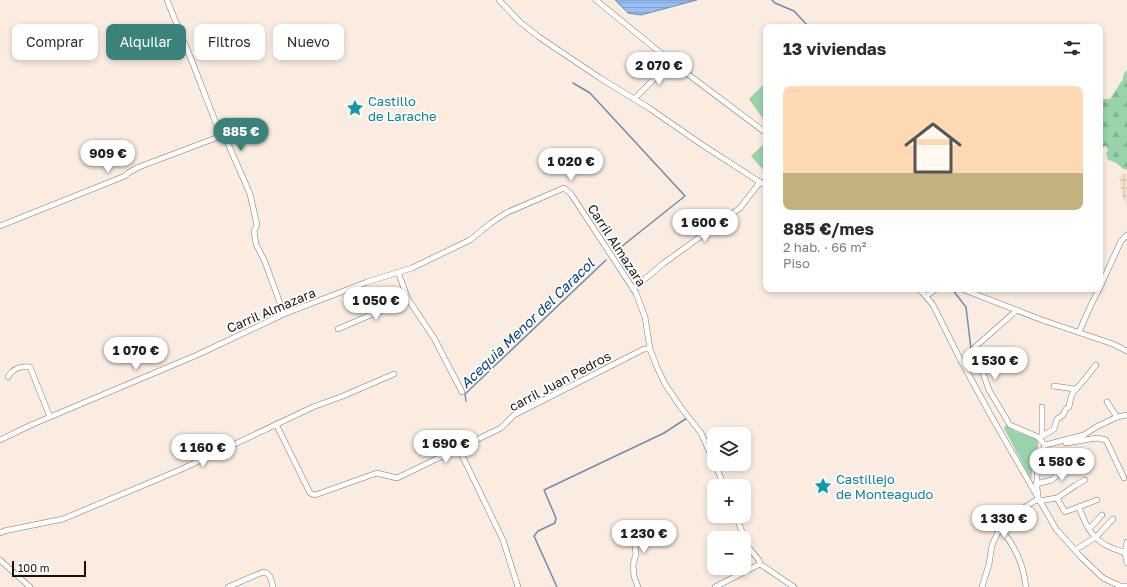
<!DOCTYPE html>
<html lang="es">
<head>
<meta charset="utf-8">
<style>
	body { margin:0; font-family:"Golos Text",sans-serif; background:#f2f2f3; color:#2b2b33; height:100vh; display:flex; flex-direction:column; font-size:15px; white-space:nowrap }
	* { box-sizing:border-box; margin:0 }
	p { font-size:13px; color:#7c7c81 }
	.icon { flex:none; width:22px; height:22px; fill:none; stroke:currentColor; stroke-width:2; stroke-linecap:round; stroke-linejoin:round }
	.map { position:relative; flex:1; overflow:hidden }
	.sheet { position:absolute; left:763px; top:24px; width:340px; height:268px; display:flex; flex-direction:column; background:#fff; border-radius:8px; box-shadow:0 2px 6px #0003 }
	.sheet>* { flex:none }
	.hud { position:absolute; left:12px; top:24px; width:380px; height:36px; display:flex; gap:8px }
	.controls { position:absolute; left:707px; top:427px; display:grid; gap:8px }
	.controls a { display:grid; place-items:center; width:44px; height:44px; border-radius:8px; background:#fff; box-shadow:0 2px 6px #0003; font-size:20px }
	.scale { position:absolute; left:12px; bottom:10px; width:74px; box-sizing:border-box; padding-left:4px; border:2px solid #191410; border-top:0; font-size:11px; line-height:14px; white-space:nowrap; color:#191410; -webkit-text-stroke:3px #fff; paint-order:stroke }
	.price { position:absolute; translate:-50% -34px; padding:0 9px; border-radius:14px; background:#fff; color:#222; font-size:13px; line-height:26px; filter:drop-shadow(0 1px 2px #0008) }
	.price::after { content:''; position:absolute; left:50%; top:24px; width:12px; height:9px; margin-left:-6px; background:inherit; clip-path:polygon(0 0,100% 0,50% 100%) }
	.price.on { background:#3b827b; color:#fff }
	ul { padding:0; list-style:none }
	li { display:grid; align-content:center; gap:8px; height:212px; padding:0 20px }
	li span { display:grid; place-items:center; height:124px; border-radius:8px; color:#555 }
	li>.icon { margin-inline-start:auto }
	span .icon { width:72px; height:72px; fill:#fffc; stroke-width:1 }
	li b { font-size:17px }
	h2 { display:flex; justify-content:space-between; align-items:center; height:48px; padding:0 20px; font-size:17px }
	.pill { padding:0 14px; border-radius:8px; background:#fff; box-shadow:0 2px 6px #0003; font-size:14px; line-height:36px }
	.pill.on { background:#3b827b; color:#fff }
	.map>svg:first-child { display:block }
</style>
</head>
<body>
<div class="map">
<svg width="1127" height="587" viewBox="0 0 1127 587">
	<defs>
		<pattern id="industrial-grid" width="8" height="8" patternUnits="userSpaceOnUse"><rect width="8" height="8" fill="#f6e1cf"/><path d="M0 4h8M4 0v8" fill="none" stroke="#d2c0b1"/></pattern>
		<pattern id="forest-firs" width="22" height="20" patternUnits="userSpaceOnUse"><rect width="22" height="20" fill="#99d3ab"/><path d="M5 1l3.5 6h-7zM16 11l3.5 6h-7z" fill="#83b492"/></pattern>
		<pattern id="water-rules" width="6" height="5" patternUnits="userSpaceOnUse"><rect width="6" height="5" fill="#97bff3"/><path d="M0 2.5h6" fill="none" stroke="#82a3cf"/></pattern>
	</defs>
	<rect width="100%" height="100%" fill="#faece0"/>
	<polygon fill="url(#industrial-grid)" points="1127,173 1127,205 1122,196 1119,175"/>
	<g fill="#99d3ab">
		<polygon points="766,82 766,123 749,99"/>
		<polygon points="766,142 766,173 751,156"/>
		<polygon points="1006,425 1015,431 1038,440 1038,449 1034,460 1031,480 1004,428"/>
	</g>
	<path fill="url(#forest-firs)" d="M1127,70V170C1119,168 1119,162 1108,160L1106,154L1108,150L1106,146L1100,148V99H1110L1123,79L1124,73Z"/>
	<polygon fill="url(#water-rules)" stroke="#718caf" points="615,0 697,0 641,15 628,13"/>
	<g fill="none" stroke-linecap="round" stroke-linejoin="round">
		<g stroke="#718caf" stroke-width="1.5">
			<polyline points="772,0 775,3 794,11 809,27"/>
			<polyline points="573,83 590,93 685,196 616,251"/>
			<polyline points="952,289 966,307 971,349"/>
			<polyline points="466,401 465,394 606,260"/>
			<polyline points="557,587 534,536 538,531 555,523 556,518 544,490 664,433 687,418"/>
		</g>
		<g stroke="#83766b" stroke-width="6">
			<g id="minor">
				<polyline points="167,0 193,64 221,136 226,139 250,194 257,225 254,231 256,244 265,262 284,314"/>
				<polyline points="499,0 520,22 539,37 600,78 649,108 701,144 766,186"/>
				<polyline points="596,0 673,63 766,133"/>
				<polyline points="634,99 671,62"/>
				<polyline points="0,226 125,176 128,173 139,167 221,136"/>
				<polyline points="398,272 408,299 434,338 462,392"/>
				<polyline points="1100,287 1121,241 1127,235"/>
				<polyline points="633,289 664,263 740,208 760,182"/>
				<polyline points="918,289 923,293 933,305 959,357 990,414 1056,529 1081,557 1103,578 1120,586 1127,586"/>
				<polyline points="962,289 1042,320 1113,344 1127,351"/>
				<polyline points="926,296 936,289"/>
				<polyline points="1017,310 974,348 989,390 1010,425 1038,437 1045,445"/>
				<polyline points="338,329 408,299"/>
				<polyline points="1079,332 1091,305 1099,289"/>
				<path d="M8,377C13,368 20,366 30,367L50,417"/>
				<polyline points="1054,386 1074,389"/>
				<polyline points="1107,402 1117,417"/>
				<polyline points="276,424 310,493 315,495 377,473 397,478 501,428 514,415 644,349 650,349"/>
				<polyline points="1042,436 1042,407"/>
				<path d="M1039,438L1054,429L1057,419L1063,415L1066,409L1069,407C1072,389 1073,394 1083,381C1088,376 1091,370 1096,365"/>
				<polyline points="0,440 31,425 197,355 284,314 367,282 412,268 470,240 491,223 506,213 564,188 571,194 636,293 645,317 650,349 656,365 665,384 682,409 701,433 714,462"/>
				<polyline points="1066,443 1097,438 1106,440 1124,478"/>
				<polyline points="459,449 503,540 518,587"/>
				<polyline points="715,464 724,486"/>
				<polyline points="1036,484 1052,480 1074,458"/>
				<path d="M1038,496C1035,477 1038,463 1045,445L1084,435L1096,427L1117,417L1127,415"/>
				<polyline points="1057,498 1076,485 1085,480"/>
				<polyline points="1039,501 1057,498 1065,512 1097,500"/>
				<path d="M1079,507C1084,521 1090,536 1104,544C1110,548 1118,550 1125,553"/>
				<polyline points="736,516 748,547 759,560 760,564 794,587"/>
				<path d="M1000,528C1015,546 1023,563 1026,587"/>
				<polyline points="626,529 635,546 636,554 633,565 634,576 638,587"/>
				<polyline points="1089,529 1102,515"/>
				<polyline points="0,533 4,531 63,519 182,469 313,407 343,396 394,374"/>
				<polyline points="1127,542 1125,553 1127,563"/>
				<polyline points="1075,550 1096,537 1113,519"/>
				<polyline points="0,560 30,587"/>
				<path d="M228,587L263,572C271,573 271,580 273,587"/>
				<polyline points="715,587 760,564"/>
				<polyline points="982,587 989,564 992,545 1000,528 1009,517 1038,499"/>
			</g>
		</g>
		<use href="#minor" stroke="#fff" stroke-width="5"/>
	</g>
	<defs>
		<g id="sight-bare" transform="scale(1.38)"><path d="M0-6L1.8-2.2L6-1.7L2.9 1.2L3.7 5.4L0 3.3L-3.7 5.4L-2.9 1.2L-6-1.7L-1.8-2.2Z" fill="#0f9aa8" stroke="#fff" stroke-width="2.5" paint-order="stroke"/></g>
	</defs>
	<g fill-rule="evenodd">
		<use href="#sight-bare" x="355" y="108"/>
		<use href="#sight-bare" x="823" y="486"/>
	</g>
	<g text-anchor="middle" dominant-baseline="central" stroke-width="3.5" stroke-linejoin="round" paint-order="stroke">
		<g font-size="13" fill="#0d838f" stroke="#fff" text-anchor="start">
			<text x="368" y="101">Castillo<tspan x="368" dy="15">de Larache</tspan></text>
			<text x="836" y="479">Castillejo<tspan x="836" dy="15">de Monteagudo</tspan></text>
		</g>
		<g font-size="13" fill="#191410" stroke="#fff">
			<text transform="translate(617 245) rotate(57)">Carril Almazara</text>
			<text transform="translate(271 310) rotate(-23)">Carril Almazara</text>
			<text transform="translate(560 381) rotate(-28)">carril Juan Pedros</text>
		</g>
		<g font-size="14" font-style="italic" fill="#073e7b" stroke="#fff">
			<text transform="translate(527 323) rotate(-44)">Acequia Menor del Caracol</text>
		</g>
	</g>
</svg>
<div class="controls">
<a><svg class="icon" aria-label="layers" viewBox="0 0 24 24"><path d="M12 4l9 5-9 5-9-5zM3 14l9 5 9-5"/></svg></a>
<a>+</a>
<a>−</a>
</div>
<div class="scale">100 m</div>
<b class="price" style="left:659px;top:86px">2 070 €</b>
<b class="price on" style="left:241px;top:152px">885 €</b>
<b class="price" style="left:108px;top:174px">909 €</b>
<b class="price" style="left:571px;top:182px">1 020 €</b>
<b class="price" style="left:705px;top:243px">1 600 €</b>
<b class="price" style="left:376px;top:321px">1 050 €</b>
<b class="price" style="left:136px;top:371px">1 070 €</b>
<b class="price" style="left:995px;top:381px">1 530 €</b>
<b class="price" style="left:446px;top:464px">1 690 €</b>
<b class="price" style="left:203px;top:468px">1 160 €</b>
<b class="price" style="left:1062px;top:482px">1 580 €</b>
<b class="price" style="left:1004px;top:539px">1 330 €</b>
<b class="price" style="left:644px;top:554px">1 230 €</b>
<div class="hud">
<a class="pill">Comprar</a>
<a class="pill on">Alquilar</a>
<a class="pill">Filtros</a>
<a class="pill">Nuevo</a>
</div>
<section class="sheet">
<h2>13 viviendas<svg class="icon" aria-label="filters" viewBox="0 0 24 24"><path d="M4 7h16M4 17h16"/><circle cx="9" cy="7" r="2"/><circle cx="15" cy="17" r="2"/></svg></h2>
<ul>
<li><span style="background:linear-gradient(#ffd9b3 70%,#c2b280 0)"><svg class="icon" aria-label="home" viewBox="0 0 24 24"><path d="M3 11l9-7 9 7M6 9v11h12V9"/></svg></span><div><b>885 €/mes</b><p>2 hab. · 66 m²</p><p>Piso</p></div></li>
</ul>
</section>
</div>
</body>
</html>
